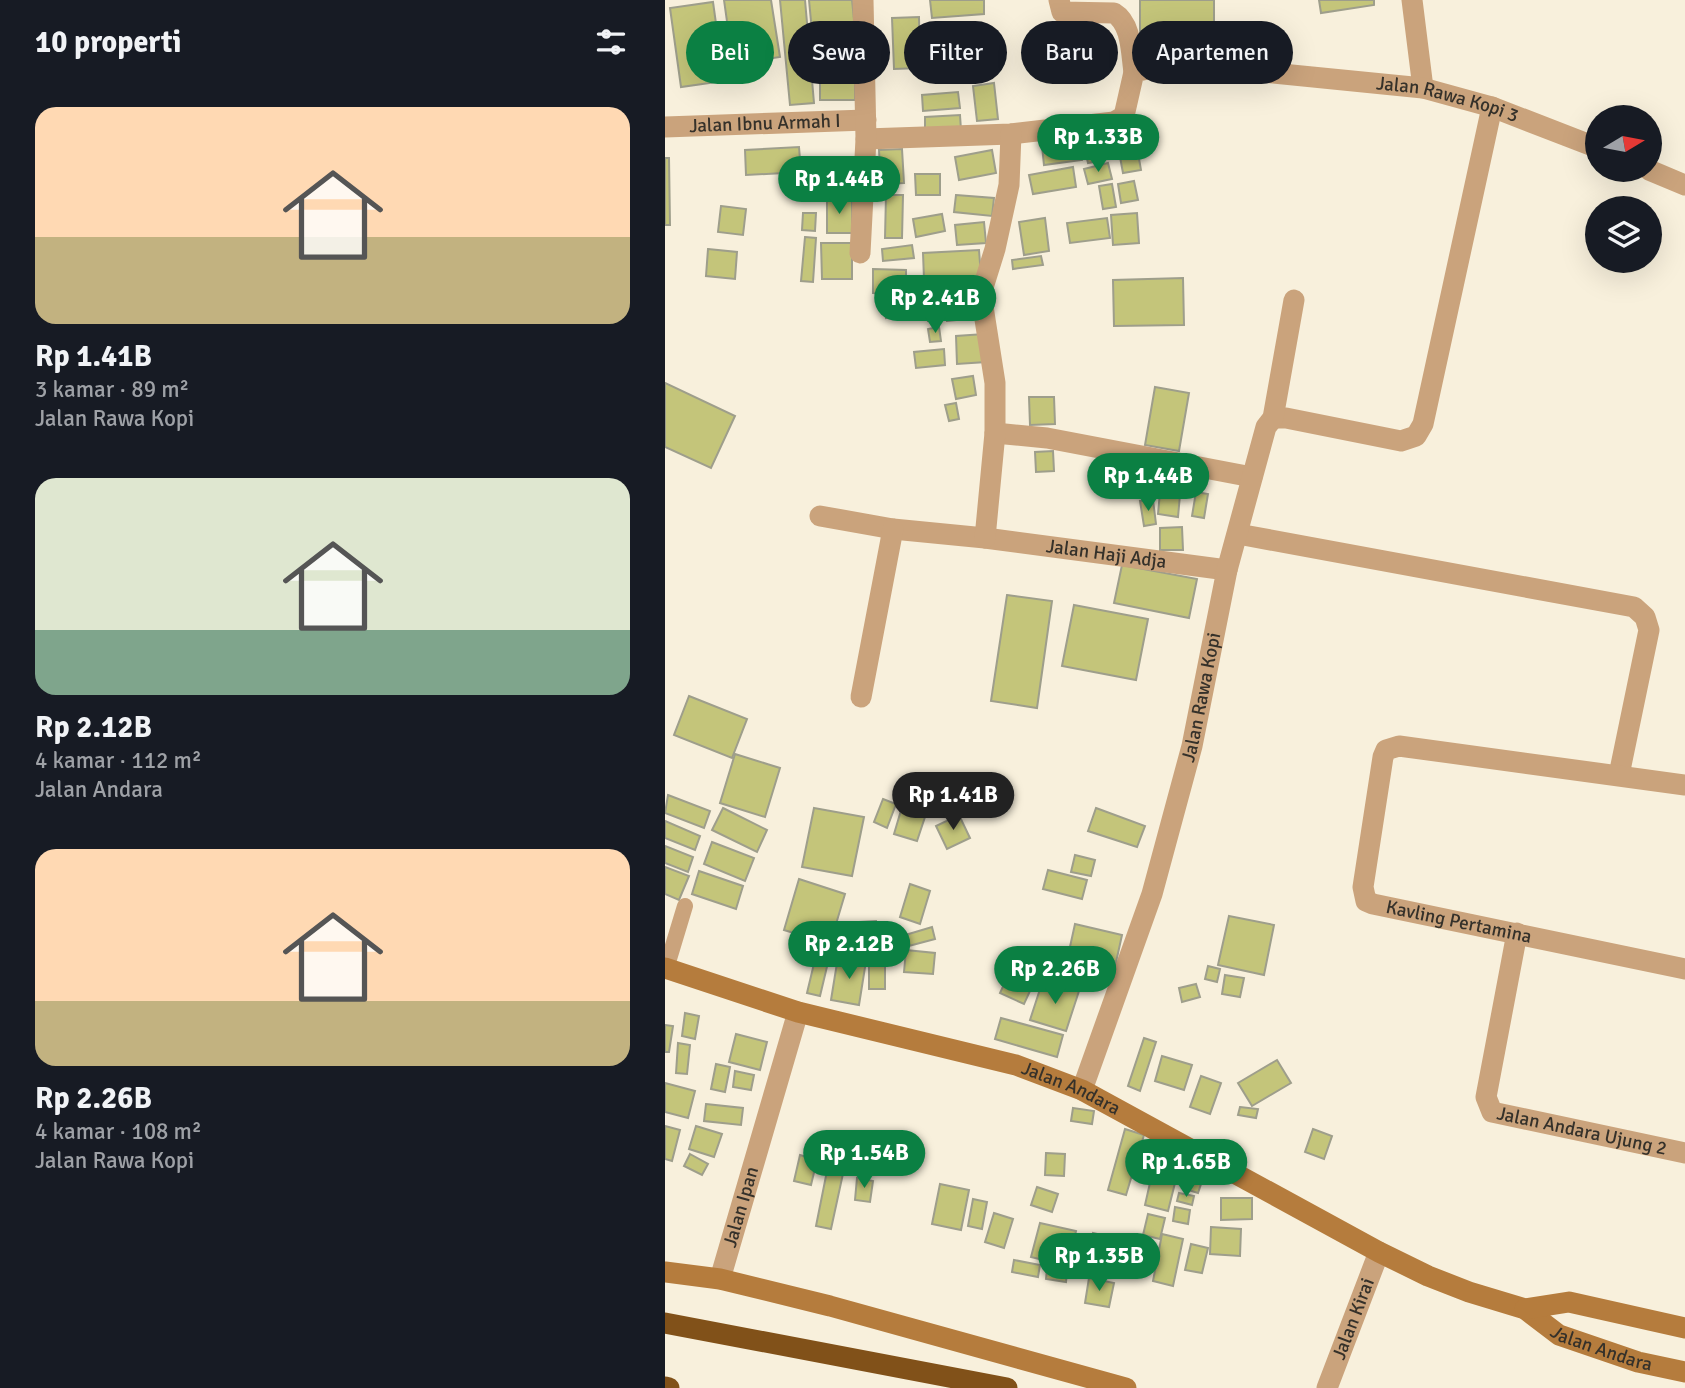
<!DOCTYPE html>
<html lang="id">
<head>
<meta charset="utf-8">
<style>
	body { margin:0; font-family:Signika,sans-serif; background:#20242c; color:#f1f3f6; height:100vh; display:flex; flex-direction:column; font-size:26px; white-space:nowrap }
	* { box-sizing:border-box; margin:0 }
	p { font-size:23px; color:#9ea1a6 }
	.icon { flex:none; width:38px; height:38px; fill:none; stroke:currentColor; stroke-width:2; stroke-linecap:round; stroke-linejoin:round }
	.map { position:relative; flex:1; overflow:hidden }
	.drawer { display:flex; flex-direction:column; background:#171b24; width:665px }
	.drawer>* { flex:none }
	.banner { position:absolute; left:21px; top:21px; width:665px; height:63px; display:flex; gap:14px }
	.needle { width:46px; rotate:80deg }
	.controls { position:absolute; left:920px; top:105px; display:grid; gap:14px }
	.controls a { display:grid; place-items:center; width:77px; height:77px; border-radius:50%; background:#171b24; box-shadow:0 7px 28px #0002; font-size:35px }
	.price { position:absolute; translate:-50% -60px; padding:0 16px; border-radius:24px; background:#0b8043; color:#fff; font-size:23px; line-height:46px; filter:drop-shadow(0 2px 4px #0008) }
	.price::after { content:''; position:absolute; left:50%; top:42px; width:21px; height:16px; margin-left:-10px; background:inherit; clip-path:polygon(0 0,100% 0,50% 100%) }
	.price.active { background:#222; color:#fff }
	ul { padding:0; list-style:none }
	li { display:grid; align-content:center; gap:14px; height:371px; padding:0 35px }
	li span { display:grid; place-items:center; height:217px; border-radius:21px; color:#555 }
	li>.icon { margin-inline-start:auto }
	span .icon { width:126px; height:126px; fill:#fffc; stroke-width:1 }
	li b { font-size:30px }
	h2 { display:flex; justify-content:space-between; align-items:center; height:84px; padding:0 35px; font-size:30px }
	.chip { padding:0 24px; border-radius:32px; background:#171b24; box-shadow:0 7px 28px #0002; font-size:24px; line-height:63px }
	.chip.active { background:#0b8043; color:#fff }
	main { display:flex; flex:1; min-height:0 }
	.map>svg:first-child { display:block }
</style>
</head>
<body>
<main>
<section class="drawer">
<h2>10 properti<svg class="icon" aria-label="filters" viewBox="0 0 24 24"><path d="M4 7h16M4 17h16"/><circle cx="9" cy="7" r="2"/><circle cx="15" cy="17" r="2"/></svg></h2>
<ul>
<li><span style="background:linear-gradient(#ffd9b3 60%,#c2b280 0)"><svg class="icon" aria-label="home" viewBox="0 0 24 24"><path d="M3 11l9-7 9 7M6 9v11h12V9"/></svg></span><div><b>Rp 1.41B</b><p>3 kamar · 89 m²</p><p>Jalan Rawa Kopi</p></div></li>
<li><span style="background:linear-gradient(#dfe7d0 70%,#7fa58c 0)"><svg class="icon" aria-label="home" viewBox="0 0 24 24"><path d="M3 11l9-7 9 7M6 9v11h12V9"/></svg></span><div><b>Rp 2.12B</b><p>4 kamar · 112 m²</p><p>Jalan Andara</p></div></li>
<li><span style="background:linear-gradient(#ffd9b3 70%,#c2b280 0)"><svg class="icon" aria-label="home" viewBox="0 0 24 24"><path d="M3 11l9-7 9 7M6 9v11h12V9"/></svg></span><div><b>Rp 2.26B</b><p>4 kamar · 108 m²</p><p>Jalan Rawa Kopi</p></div></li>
</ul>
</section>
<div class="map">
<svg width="1020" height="1388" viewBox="0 0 1020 1388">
	<rect width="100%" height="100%" fill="#f8f0dc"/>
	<g fill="#c4c57a" stroke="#9e9e8b" stroke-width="2">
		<polygon points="59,0 106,0 115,57 68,64"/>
		<polygon points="115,0 140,0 149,103 125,105"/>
		<polygon points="144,0 187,0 192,49 149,53"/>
		<polygon points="265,0 319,0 319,14 267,18"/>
		<polygon points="475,0 549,0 549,55 475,54"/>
		<polygon points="654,0 709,0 709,5 656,13"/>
		<polygon points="48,2 59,81 16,87 5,8"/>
		<polygon points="254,17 255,68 229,69 227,18"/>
		<polygon points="262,30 293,31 293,71 262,70"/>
		<polygon points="328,47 328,73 301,73 301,48"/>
		<rect x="155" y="57" width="35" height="43"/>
		<polygon points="329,83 333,119 312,121 308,86"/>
		<polygon points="293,92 295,108 258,111 257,95"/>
		<polygon points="295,115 296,130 260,132 260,117"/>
		<polygon points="415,141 417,160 379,165 377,146"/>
		<polygon points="471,142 476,170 458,173 453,146"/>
		<polygon points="134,147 136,172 81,175 80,150"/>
		<polygon points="438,147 440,160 423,163 420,150"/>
		<polygon points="237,149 239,183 216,184 214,150"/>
		<polygon points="327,150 331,173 294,180 290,157"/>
		<polygon points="0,158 4,158 5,225 0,225"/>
		<polygon points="443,163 447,179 423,184 419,169"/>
		<polygon points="408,167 411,187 368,194 364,175"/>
		<polygon points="250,174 275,174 275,195 251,195"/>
		<polygon points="469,181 473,200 456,203 453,184"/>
		<polygon points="447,184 451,207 438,209 434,186"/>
		<polygon points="221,195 238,195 237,238 220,238"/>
		<polygon points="291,195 329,198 327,216 289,212"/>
		<rect x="162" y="198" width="25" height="35"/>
		<polygon points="56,206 81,209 78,235 53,232"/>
		<polygon points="138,213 151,213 150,231 137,230"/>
		<polygon points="472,213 474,243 448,245 446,215"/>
		<polygon points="277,214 280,231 251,237 248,219"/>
		<polygon points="380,218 384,251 359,255 354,222"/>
		<polygon points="442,218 445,238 405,243 402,223"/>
		<polygon points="319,222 321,243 292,245 290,225"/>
		<polygon points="140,237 151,238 148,282 136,281"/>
		<polygon points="156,243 187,243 187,279 157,279"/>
		<polygon points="247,245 249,258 218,261 217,249"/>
		<polygon points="43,249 72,252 70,279 41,276"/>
		<polygon points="314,250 316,276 259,279 258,253"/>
		<polygon points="376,256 378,265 348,269 347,260"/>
		<polygon points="208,269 241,270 241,294 208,293"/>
		<polygon points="518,278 519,325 449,326 448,280"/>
		<polygon points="274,292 277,320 263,321 260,293"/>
		<polygon points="298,293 301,319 282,321 279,295"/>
		<polygon points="244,299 247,313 221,318 218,304"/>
		<polygon points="274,327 276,341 265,342 263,329"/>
		<polygon points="319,334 321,362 292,364 291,336"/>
		<polygon points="279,349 280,365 251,368 249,352"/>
		<polygon points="308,376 311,395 291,399 287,379"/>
		<polygon points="0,383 70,416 46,468 0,447"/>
		<polygon points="490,387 524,393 514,451 480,445"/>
		<polygon points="364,397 389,397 390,424 365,425"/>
		<polygon points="291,403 294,419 284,421 280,405"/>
		<polygon points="388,451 389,471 371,472 370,452"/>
		<polygon points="496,481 516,484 513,517 493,514"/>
		<polygon points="531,492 543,494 539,518 527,516"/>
		<polygon points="488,500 491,524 479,526 475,501"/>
		<polygon points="517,527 518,550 495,550 495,528"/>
		<polygon points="457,565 532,579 524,618 449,603"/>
		<polygon points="342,595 387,601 372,708 326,701"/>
		<polygon points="409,605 483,619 471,680 397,666"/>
		<polygon points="24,696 82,719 67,758 9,735"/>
		<polygon points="70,754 115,768 100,817 55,803"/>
		<polygon points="243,777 269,785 264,804 237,796"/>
		<polygon points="3,795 45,811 39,828 0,813"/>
		<polygon points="218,799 231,804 222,828 209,822"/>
		<polygon points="237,807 261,814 252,841 229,834"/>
		<polygon points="58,808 102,830 92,852 47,830"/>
		<polygon points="149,808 199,817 187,876 137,867"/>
		<polygon points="431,808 480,826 472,847 423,831"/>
		<polygon points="294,815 305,838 282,849 271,826"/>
		<polygon points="0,821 35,836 30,850 0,838"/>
		<polygon points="47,842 89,858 80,881 39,864"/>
		<polygon points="0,846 28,857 23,872 0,863"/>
		<polygon points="410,855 430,860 426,876 406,872"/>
		<polygon points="0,867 24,876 14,900 0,894"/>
		<polygon points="383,870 422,880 417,899 378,889"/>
		<polygon points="34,871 78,886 71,909 27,894"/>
		<polygon points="134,879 180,894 165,944 119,930"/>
		<polygon points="245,884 265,891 255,924 235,917"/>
		<polygon points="564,916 609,925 599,975 553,965"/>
		<polygon points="211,921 213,941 197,942 195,922"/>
		<polygon points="410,924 457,935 448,976 401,965"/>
		<polygon points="267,927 270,939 240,947 237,936"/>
		<polygon points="241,950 270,953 268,974 239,972"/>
		<polygon points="152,951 165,954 155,996 142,993"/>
		<polygon points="353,954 377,965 359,1004 335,993"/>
		<polygon points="173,957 201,961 194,1005 166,1000"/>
		<rect x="204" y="966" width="16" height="23"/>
		<polygon points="543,966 555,969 552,982 540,979"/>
		<polygon points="560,975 579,978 575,997 557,994"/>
		<polygon points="378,980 414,991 401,1031 365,1020"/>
		<polygon points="531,984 535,997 517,1002 514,988"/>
		<polygon points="20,1013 34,1016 30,1039 17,1036"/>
		<polygon points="336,1018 398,1035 392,1057 330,1039"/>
		<polygon points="0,1025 8,1026 4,1052 0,1052"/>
		<polygon points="71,1034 102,1042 95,1070 64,1062"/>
		<polygon points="479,1038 491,1042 475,1091 463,1086"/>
		<polygon points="13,1043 25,1045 22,1074 11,1073"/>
		<polygon points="497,1056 527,1065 519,1090 490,1081"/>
		<polygon points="612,1060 626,1083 587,1106 573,1083"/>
		<polygon points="51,1064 65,1067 60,1092 46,1089"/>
		<polygon points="70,1071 89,1075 86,1090 68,1087"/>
		<polygon points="536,1076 556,1083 545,1114 525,1107"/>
		<polygon points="0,1083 30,1091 23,1118 0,1112"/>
		<polygon points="41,1104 78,1108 76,1125 39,1121"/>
		<polygon points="575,1107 593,1109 591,1118 573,1115"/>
		<polygon points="408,1108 429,1111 427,1124 406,1121"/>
		<polygon points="0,1126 15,1130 7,1161 0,1159"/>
		<polygon points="31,1126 57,1134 49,1157 24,1149"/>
		<polygon points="460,1129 479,1135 461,1195 443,1190"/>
		<polygon points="648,1129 667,1136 659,1159 640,1152"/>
		<polygon points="499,1147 524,1155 518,1171 494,1163"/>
		<polygon points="381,1153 400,1154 399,1176 380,1175"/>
		<polygon points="25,1154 43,1164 37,1175 19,1166"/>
		<polygon points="135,1155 152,1160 146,1185 129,1181"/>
		<polygon points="528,1161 546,1168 542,1177 524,1170"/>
		<polygon points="163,1166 179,1169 166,1229 151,1226"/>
		<polygon points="487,1174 511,1179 503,1211 480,1205"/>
		<polygon points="192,1178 208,1181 205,1202 190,1200"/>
		<polygon points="521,1178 536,1184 533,1193 517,1188"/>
		<polygon points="275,1184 304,1190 296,1230 267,1224"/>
		<polygon points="372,1187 393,1194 387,1212 366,1205"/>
		<polygon points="514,1193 529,1196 527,1205 512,1201"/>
		<polygon points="556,1198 587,1198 587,1219 556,1220"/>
		<polygon points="308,1199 322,1202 317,1229 303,1226"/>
		<polygon points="510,1207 525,1210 523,1224 508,1221"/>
		<polygon points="329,1213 348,1219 339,1248 320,1242"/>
		<polygon points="483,1214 500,1218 495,1239 478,1235"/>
		<polygon points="375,1223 411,1231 403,1266 366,1257"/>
		<polygon points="546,1227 576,1229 575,1256 545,1254"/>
		<polygon points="428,1233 441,1236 439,1246 426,1243"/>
		<polygon points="497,1234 518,1239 508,1286 488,1281"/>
		<polygon points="526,1244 543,1248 537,1273 520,1270"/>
		<polygon points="349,1260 375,1265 373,1277 347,1272"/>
		<polygon points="382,1269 402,1272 401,1282 381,1279"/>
		<polygon points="424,1278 449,1283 444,1307 420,1303"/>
	</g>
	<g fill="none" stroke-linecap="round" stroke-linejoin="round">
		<polyline stroke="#caa37c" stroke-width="16" points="1,969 20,906"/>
		<g stroke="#caa37c" stroke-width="21">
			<path d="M394,0L397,12L449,13C467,24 466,53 469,72"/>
			<polyline points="747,0 758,88"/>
			<path id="s1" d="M0,127L201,120"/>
			<path id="s2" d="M201,139L346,134L449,122L459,116L469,72L508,63L758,88L827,107L933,148"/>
			<polyline points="984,170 1020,185"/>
			<polyline points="195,253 201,139 198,0"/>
			<polyline points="608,418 621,418 736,441 751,436 758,424 827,107"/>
			<polyline points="330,433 382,438 587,477"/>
			<path id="s3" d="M155,516L228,529L320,538L562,570"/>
			<polyline points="573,534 969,607 980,617 984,630 954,775"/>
			<polyline points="320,538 330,433 330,383 316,294 330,249 344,185 346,134"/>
			<polyline points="196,697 228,529"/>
			<path id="s4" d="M1020,785L734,746L721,750L718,757L698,887L701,901L708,904L1020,969"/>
			<path id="s5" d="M852,933L821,1097L827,1112L1020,1153"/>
			<path id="s6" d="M417,1090L487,894L527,746L562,570L601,427L608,418L629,300"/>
			<path id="s7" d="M55,1279L133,1012"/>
			<path id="s8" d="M662,1388L714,1252"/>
		</g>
		<g stroke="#b57c3d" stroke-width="21">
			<path id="s9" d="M0,968L133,1012L351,1065L417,1090L714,1252L763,1276L804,1292L860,1309L894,1335L973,1362L1020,1372"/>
			<polyline points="0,1272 55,1279 165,1306 461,1388"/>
			<polyline points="860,1309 904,1302 1020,1328"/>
		</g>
		<g stroke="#815119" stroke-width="21">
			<polyline points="0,1323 342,1388"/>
			<polyline points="0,1387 4,1388"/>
		</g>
	</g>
	<g text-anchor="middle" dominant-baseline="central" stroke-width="5" stroke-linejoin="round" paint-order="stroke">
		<g font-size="19" fill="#35312a" stroke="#f8f0dc">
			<text stroke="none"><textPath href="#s2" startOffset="623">Jalan Rawa Kopi 3</textPath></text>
			<text stroke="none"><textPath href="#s1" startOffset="100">Jalan Ibnu Armah I</textPath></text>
			<text stroke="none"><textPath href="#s3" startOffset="289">Jalan Haji Adja</textPath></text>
			<text stroke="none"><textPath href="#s6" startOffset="411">Jalan Rawa Kopi</textPath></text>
			<text stroke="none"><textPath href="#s4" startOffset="551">Kavling Pertamina</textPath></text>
			<text stroke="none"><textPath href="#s9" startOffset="424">Jalan Andara</textPath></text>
			<text stroke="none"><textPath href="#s5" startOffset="275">Jalan Andara Ujung 2</textPath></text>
			<text stroke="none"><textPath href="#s7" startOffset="75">Jalan Ipan</textPath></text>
			<text stroke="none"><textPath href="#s8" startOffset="74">Jalan Kirai</textPath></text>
			<text stroke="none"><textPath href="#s9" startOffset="1018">Jalan Andara</textPath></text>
		</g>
	</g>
</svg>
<div class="controls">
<a><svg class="needle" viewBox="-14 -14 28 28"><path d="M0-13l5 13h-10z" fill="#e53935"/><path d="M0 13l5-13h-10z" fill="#9ea1a6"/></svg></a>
<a><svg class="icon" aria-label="layers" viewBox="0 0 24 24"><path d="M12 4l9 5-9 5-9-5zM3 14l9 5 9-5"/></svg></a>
</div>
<b class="price" style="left:433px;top:174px">Rp 1.33B</b>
<b class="price" style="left:174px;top:216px">Rp 1.44B</b>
<b class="price" style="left:270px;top:335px">Rp 2.41B</b>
<b class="price" style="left:483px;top:513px">Rp 1.44B</b>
<b class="price active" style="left:288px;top:832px">Rp 1.41B</b>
<b class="price" style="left:184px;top:981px">Rp 2.12B</b>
<b class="price" style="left:390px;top:1006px">Rp 2.26B</b>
<b class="price" style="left:199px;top:1190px">Rp 1.54B</b>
<b class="price" style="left:521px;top:1199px">Rp 1.65B</b>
<b class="price" style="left:434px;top:1293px">Rp 1.35B</b>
<div class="banner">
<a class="chip active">Beli</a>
<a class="chip">Sewa</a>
<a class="chip">Filter</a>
<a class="chip">Baru</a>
<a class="chip">Apartemen</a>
</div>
</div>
</main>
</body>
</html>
